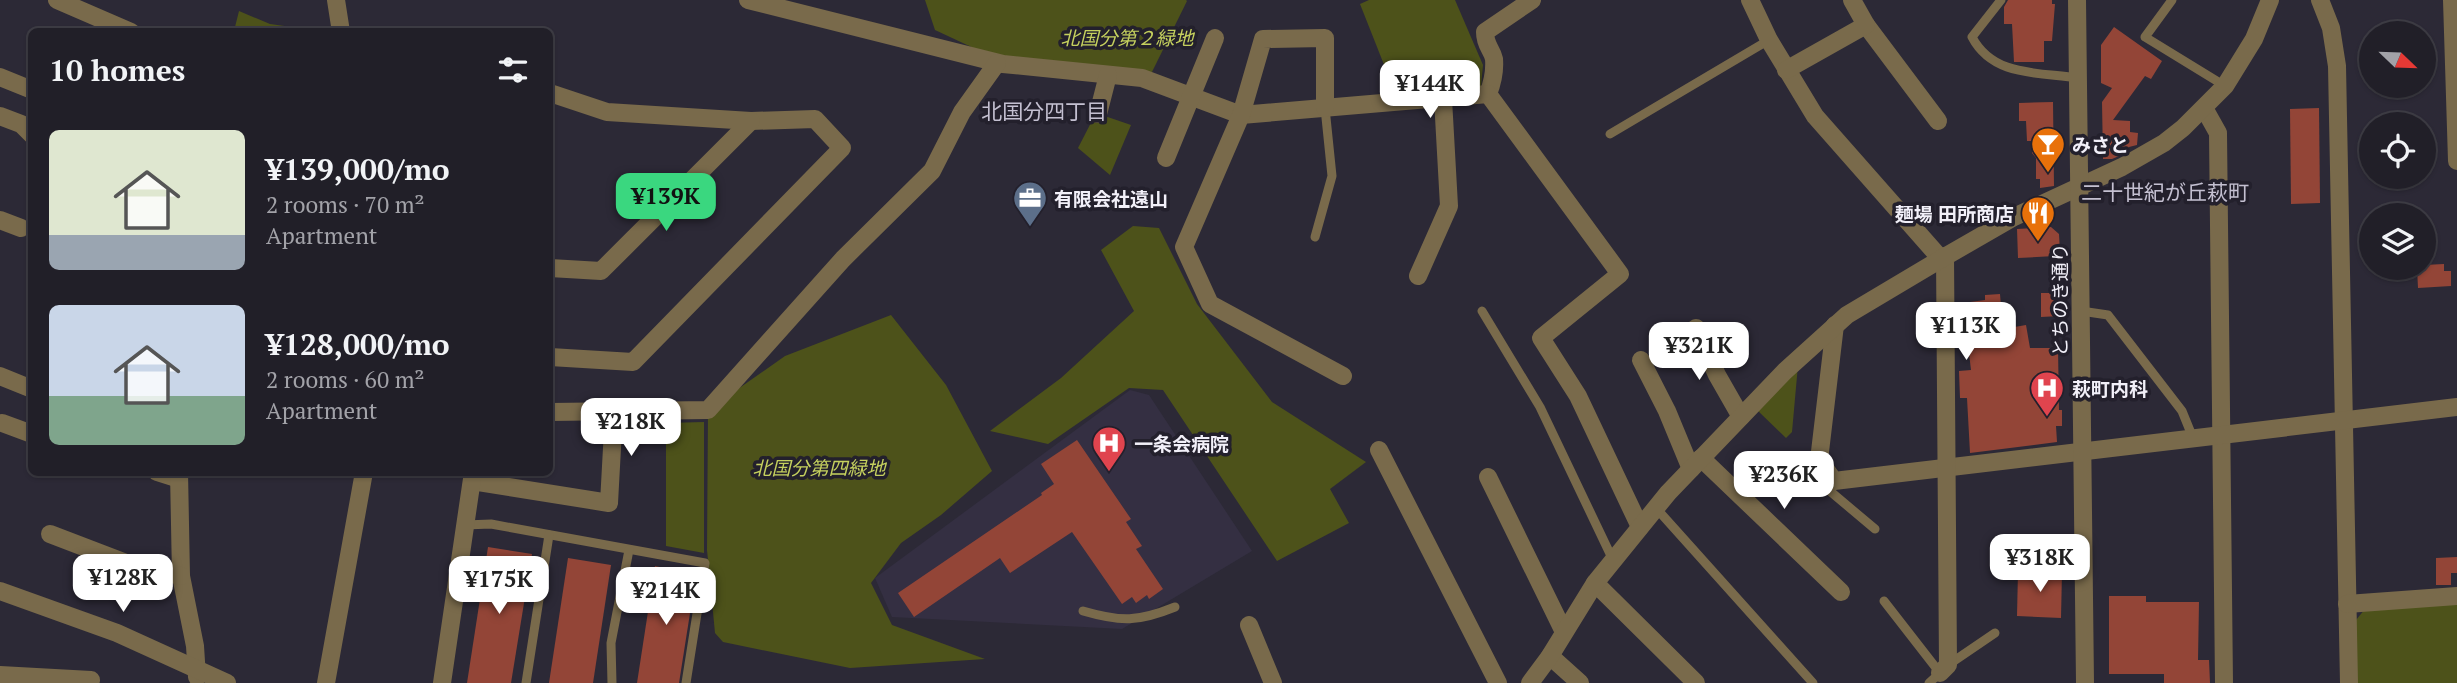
<!DOCTYPE html>
<html lang="en">
<head>
<meta charset="utf-8">
<style>
	body { margin:0; font-family:"PT Serif","Noto Sans JP",serif; background:#292730; color:#f1f3f6; height:100vh; display:flex; flex-direction:column; font-size:26px; white-space:nowrap }
	* { box-sizing:border-box; margin:0 }
	p { font-size:23px; color:#a2a2a8 }
	.icon { flex:none; width:38px; height:38px; fill:none; stroke:currentColor; stroke-width:2; stroke-linecap:round; stroke-linejoin:round }
	.map { position:relative; flex:1; overflow:hidden }
	.drawer { position:absolute; left:28px; top:28px; width:525px; height:448px; display:flex; flex-direction:column; background:#211f28; border-radius:10px; box-shadow:0 2px 5px #0004,0 0 0 2px #3e3d45 }
	.drawer>* { flex:none }
	.needle { width:46px; rotate:113deg }
	.fabs { position:absolute; left:2359px; top:21px; display:grid; gap:14px }
	.fabs a { display:grid; place-items:center; width:77px; height:77px; border-radius:50%; background:#211f28; box-shadow:0 2px 5px #0004,0 0 0 2px #3e3d45; font-size:35px }
	.price { position:absolute; translate:-50% -60px; padding:0 16px; border-radius:14px; background:#fff; color:#222; font-size:23px; line-height:46px; filter:drop-shadow(0 2px 4px #0008) }
	.price::after { content:''; position:absolute; left:50%; top:42px; width:21px; height:16px; margin-left:-10px; background:inherit; clip-path:polygon(0 0,100% 0,50% 100%) }
	.price.active { background:#3ad77f; color:#111 }
	ul { padding:0; list-style:none }
	li { display:flex; align-items:center; gap:21px; height:175px; padding:0 21px }
	li span { display:grid; place-items:center; flex:none; width:196px; height:140px; border-radius:10px; color:#555 }
	li>.icon { margin-inline-start:auto }
	span .icon { width:84px; height:84px; fill:#fffc; stroke-width:1 }
	li b { font-size:30px }
	h2 { display:flex; justify-content:space-between; align-items:center; height:84px; padding:0 21px; font-size:30px }
	.map>svg:first-child { display:block }
</style>
</head>
<body>
<div class="map">
<svg width="2457" height="683" viewBox="0 0 2457 683">
	<rect width="100%" height="100%" fill="#2c2936"/>
	<polygon fill="#342f42" points="1130,390 1149,395 1252,551 1122,629 892,617 875,578"/>
	<g fill="#4d521a">
		<polygon points="925,0 1186,0 1187,1 1150,76 995,58 935,30"/>
		<polygon points="1369,0 1455,0 1483,65 1481,86 1396,95 1360,4"/>
		<polygon points="239,11 270,24 321,31 234,31"/>
		<polygon points="1096,113 1131,125 1110,175 1078,148"/>
		<polygon points="1133,226 1159,228 1197,304 1272,402 1366,462 1330,489 1349,523 1277,561 1163,390 1129,388 1048,444 990,431 1061,378 1134,311 1101,250"/>
		<polygon points="891,315 946,385 992,471 941,515 901,543 871,583 892,625 985,659 850,668 723,642 715,633 707,550 708,410 785,356"/>
		<polygon points="1798,365 1792,432 1786,438 1756,409"/>
		<polygon points="704,422 704,553 666,546 666,423"/>
		<polygon points="2457,604 2457,683 2352,683 2348,630 2365,609"/>
	</g>
	<g fill="#934537">
		<polygon points="2008,0 2052,0 2052,4 2055,4 2052,41 2044,41 2044,62 2014,62 2012,24 2004,24 2004,7"/>
		<polygon points="2114,27 2162,61 2151,79 2145,76 2113,120 2130,121 2130,132 2138,133 2137,145 2129,147 2129,149 2119,149 2119,156 2112,159 2103,159 2102,102 2112,88 2101,83 2101,45"/>
		<polygon points="2053,102 2054,186 2040,188 2040,179 2036,179 2036,158 2032,153 2032,141 2027,141 2026,121 2019,121 2019,103"/>
		<polygon points="2319,108 2320,203 2291,204 2290,109"/>
		<polygon points="2051,227 2059,234 2060,252 2055,252 2055,256 2018,258 2017,229"/>
		<polygon points="2444,264 2444,271 2451,271 2451,286 2418,288 2417,268 2424,268 2424,265"/>
		<polygon points="2041,293 2060,293 2060,316 2041,317"/>
		<polygon points="2000,294 2003,329 2026,325 2030,348 2058,348 2059,410 2062,410 2062,426 2056,426 2057,442 1970,453 1967,398 1960,398 1959,371 1971,370 1963,303 1985,300 1985,295"/>
		<polygon points="1077,440 1131,519 1126,522 1142,546 1136,549 1163,589 1149,599 1147,595 1136,603 1132,597 1122,604 1072,532 1010,573 1000,558 914,617 898,593 1042,495 1041,493 1054,484 1041,464"/>
		<polygon points="488,547 532,554 511,683 467,683"/>
		<polygon points="2457,557 2457,573 2451,573 2451,585 2436,585 2436,558"/>
		<polygon points="568,558 611,565 593,683 549,683"/>
		<polygon points="655,566 696,575 679,683 637,683"/>
		<polygon points="2018,571 2062,572 2061,618 2017,616"/>
		<polygon points="2109,596 2146,596 2146,602 2199,602 2198,660 2209,660 2210,683 2164,683 2164,674 2109,674"/>
	</g>
	<g fill="none" stroke-linecap="round" stroke-linejoin="round">
		<g stroke="#796a4b" stroke-width="9">
			<path d="M2001,0L1972,37C1993,77 2038,72 2078,78"/>
			<polyline points="2172,0 2145,37 2225,86"/>
			<polyline points="1610,134 1769,40"/>
			<polyline points="1315,237 1332,176 1325,108"/>
			<polyline points="1482,311 1540,407 1613,560"/>
			<polyline points="2081,311 2108,315 2182,411 2193,438"/>
			<polyline points="1834,481 1831,492 1875,529"/>
			<polyline points="1656,508 1813,683"/>
			<polyline points="465,525 491,524 705,563 686,683"/>
			<polyline points="1884,601 1940,673 1929,683"/>
			<path d="M1083,611C1121,622 1138,622 1175,607"/>
			<polyline points="1948,665 1995,633"/>
			<polyline points="526,683 549,535"/>
			<polyline points="612,683 611,643 629,550"/>
		</g>
		<g stroke="#796a4b" stroke-width="18">
			<polyline points="57,0 131,32"/>
			<polyline points="336,0 341,32"/>
			<path d="M748,0L1003,64L1142,78L1241,115L1488,94C1492,84 1495,71 1494,59C1492,49 1485,46 1485,32L1532,0"/>
			<polyline points="1750,0 1769,40 1815,116 1941,259"/>
			<polyline points="2320,0 2331,28 2337,66 2349,683"/>
			<polyline points="2452,0 2457,161"/>
			<polyline points="1866,25 1938,121"/>
			<polyline points="1786,70 1866,25 1852,0"/>
			<polyline points="0,77 32,90"/>
			<polyline points="550,93 607,112 751,121 815,119 842,148 633,362 550,357"/>
			<polyline points="1488,94 1620,274 1541,338 1578,396 1640,527"/>
			<polyline points="1325,108 1325,38 1263,39 1241,115 1184,247 1210,304 1343,376"/>
			<polyline points="2204,108 2218,133 2224,683"/>
			<polyline points="1098,114 1108,75"/>
			<polyline points="0,116 21,124 32,135"/>
			<polyline points="1166,158 1215,38"/>
			<polyline points="0,220 21,228"/>
			<polyline points="550,268 601,271 751,121"/>
			<polyline points="1418,276 1449,206 1443,99"/>
			<polyline points="1835,325 1819,460 1834,481 2457,407"/>
			<polyline points="1696,328 1717,375 1741,417"/>
			<polyline points="1641,360 1667,411 1691,469"/>
			<polyline points="0,376 32,389"/>
			<polyline points="550,412 708,410 843,259 932,171 962,112 997,63"/>
			<polyline points="2,423 32,434"/>
			<polyline points="1379,450 1498,683"/>
			<polyline points="1701,458 1841,592"/>
			<polyline points="157,472 179,479"/>
			<polyline points="179,472 181,576 195,646 197,677"/>
			<polyline points="1488,477 1564,632"/>
			<polyline points="472,481 609,503 614,411"/>
			<polyline points="50,534 131,565 181,576"/>
			<polyline points="1595,583 1696,683"/>
			<polyline points="0,591 117,633 227,683"/>
			<polyline points="2347,604 2457,596"/>
			<polyline points="1249,625 1273,683"/>
			<polyline points="1550,656 1580,683"/>
			<polyline points="1940,673 1948,665 1945,256"/>
			<polyline points="0,675 91,680 90,683"/>
			<polyline points="326,683 364,472"/>
			<polyline points="442,683 473,472"/>
			<polyline points="1530,683 1550,656 1595,583 1668,493 1785,371 1847,315 1941,259 2014,217 2122,167 2164,143 2183,128 2225,86 2254,39 2270,0"/>
		</g>
		<polyline stroke="#796a4b" stroke-width="18" points="2077,0 2085,683"/>
	</g>
	<defs>
		<g id="bar-pin" transform="scale(1.75)"><path d="M0 17L-7.5 6A9.5 9.5 0 1 1 7.5 6Z" fill="#e8710a" stroke="#23202c"/><path d="M-6-5H6L.8 .8V4.5H3.5V6h-7V4.5H-.8V.8Z" fill="#fff"/></g>
		<g id="office-pin" transform="scale(1.75)"><path d="M0 17L-7.5 6A9.5 9.5 0 1 1 7.5 6Z" fill="#5c6f8a" stroke="#23202c"/><path d="M-6-3h4V-5.5h4V-3h4V5H-6ZM-1-4.5V-3h2v-1.5ZM-6 0V1H6V0Z" fill="#fff"/></g>
		<g id="restaurant-pin" transform="scale(1.75)"><path d="M0 17L-7.5 6A9.5 9.5 0 1 1 7.5 6Z" fill="#e8710a" stroke="#23202c"/><path d="M-5-6h1v4h1v-4h1v4h1v-4h1v5L-1.5 .5V6h-2V.5L-5-1ZM5-6V6H3V1.5H1.5Q1.5-4 5-6Z" fill="#fff"/></g>
		<g id="hospital-pin" transform="scale(1.75)"><path d="M0 17L-7.5 6A9.5 9.5 0 1 1 7.5 6Z" fill="#e0444e" stroke="#23202c"/><path d="M-5-5h3v3.5h4V-5h3V5h-3V1.5h-4V5h-3Z" fill="#fff"/></g>
	</defs>
	<g fill-rule="evenodd">
		<use href="#bar-pin" x="2048" y="144"/>
		<use href="#office-pin" x="1030" y="198"/>
		<use href="#restaurant-pin" x="2038" y="213"/>
		<use href="#hospital-pin" x="2047" y="388"/>
		<use href="#hospital-pin" x="1109" y="443"/>
	</g>
	<g text-anchor="middle" dominant-baseline="central" stroke-width="7" stroke-linejoin="round" paint-order="stroke">
		<g font-size="19" font-style="italic" fill="#c5d05e" stroke="#23202c">
			<text x="1127" y="37">北国分第２緑地</text>
			<text x="819" y="467">北国分第四緑地</text>
		</g>
		<g font-size="19" font-weight="bold" fill="#f2f0f9" stroke="#23202c" text-anchor="start">
			<text x="2072" y="144">みさと</text>
			<text x="1054" y="198">有限会社遠山</text>
			<text x="2014" y="213" text-anchor="end">麺場 田所商店</text>
			<text x="2072" y="388">萩町内科</text>
			<text x="1134" y="443">一条会病院</text>
		</g>
		<g font-size="19" fill="#f2f0f9" stroke="#23202c">
			<text transform="translate(2059 300) rotate(-90)">とちのき通り</text>
		</g>
		<g font-size="21" fill="#c4c0d1" stroke="#23202c">
			<text x="1044" y="111">北国分四丁目</text>
			<text x="2165" y="192">二十世紀が丘萩町</text>
		</g>
	</g>
</svg>
<div class="fabs">
<a><svg class="needle" viewBox="-14 -14 28 28"><path d="M0-13l5 13h-10z" fill="#e53935"/><path d="M0 13l5-13h-10z" fill="#a2a2a8"/></svg></a>
<a><svg class="icon" aria-label="locate" viewBox="0 0 24 24"><circle cx="12" cy="12" r="6"/><path d="M12 2v4M12 18v4M2 12h4M18 12h4"/></svg></a>
<a><svg class="icon" aria-label="layers" viewBox="0 0 24 24"><path d="M12 4l9 5-9 5-9-5zM3 14l9 5 9-5"/></svg></a>
</div>
<b class="price" style="left:1430px;top:120px">¥144K</b>
<b class="price active" style="left:666px;top:233px">¥139K</b>
<b class="price" style="left:1966px;top:362px">¥113K</b>
<b class="price" style="left:1699px;top:382px">¥321K</b>
<b class="price" style="left:631px;top:458px">¥218K</b>
<b class="price" style="left:1784px;top:511px">¥236K</b>
<b class="price" style="left:2040px;top:594px">¥318K</b>
<b class="price" style="left:123px;top:614px">¥128K</b>
<b class="price" style="left:499px;top:616px">¥175K</b>
<b class="price" style="left:666px;top:627px">¥214K</b>
<section class="drawer">
<h2>10 homes<svg class="icon" aria-label="filters" viewBox="0 0 24 24"><path d="M4 7h16M4 17h16"/><circle cx="9" cy="7" r="2"/><circle cx="15" cy="17" r="2"/></svg></h2>
<ul>
<li><span style="background:linear-gradient(#dfe7d0 75%,#9aa5b1 0)"><svg class="icon" aria-label="home" viewBox="0 0 24 24"><path d="M3 11l9-7 9 7M6 9v11h12V9"/></svg></span><div><b>¥139,000/mo</b><p>2 rooms · 70 m²</p><p>Apartment</p></div></li>
<li><span style="background:linear-gradient(#c9d6e8 65%,#7fa58c 0)"><svg class="icon" aria-label="home" viewBox="0 0 24 24"><path d="M3 11l9-7 9 7M6 9v11h12V9"/></svg></span><div><b>¥128,000/mo</b><p>2 rooms · 60 m²</p><p>Apartment</p></div></li>
</ul>
</section>
</div>
</body>
</html>
